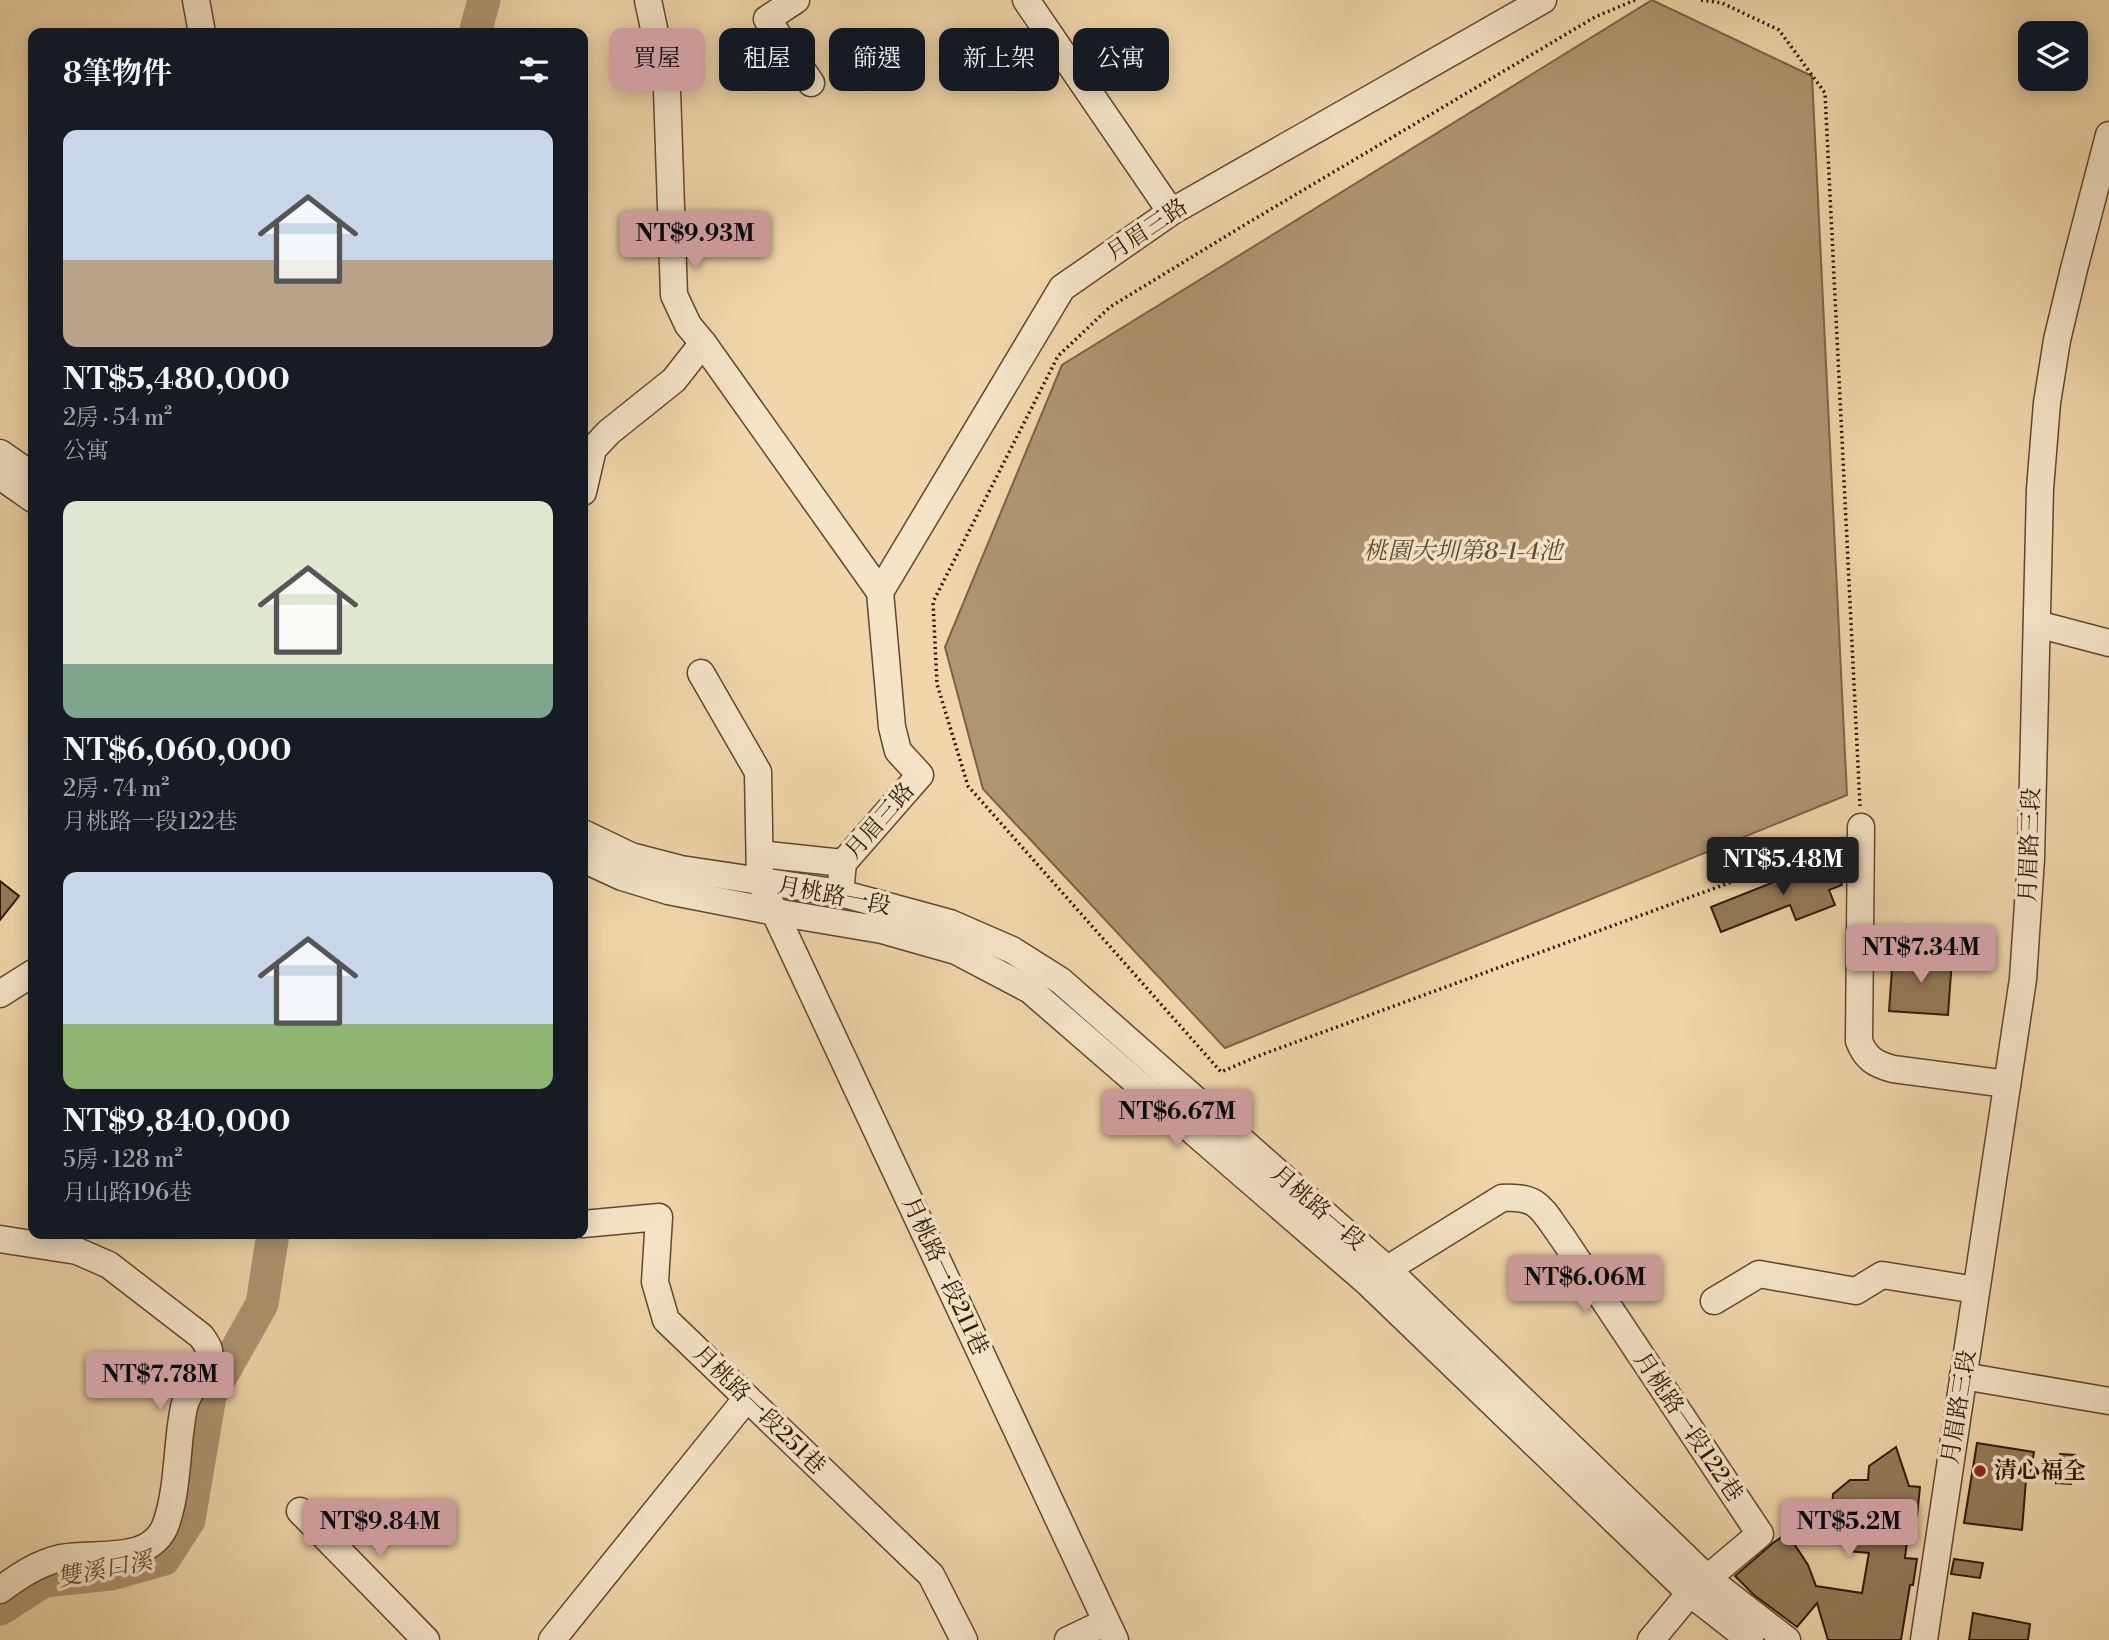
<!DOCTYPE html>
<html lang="zh-TW">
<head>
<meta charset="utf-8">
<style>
	body { margin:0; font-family:"Libre Bodoni","Noto Serif TC",serif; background:#20242c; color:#f1f3f6; height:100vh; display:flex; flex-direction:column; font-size:26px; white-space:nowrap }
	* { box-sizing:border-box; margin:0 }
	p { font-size:23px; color:#9ea1a6 }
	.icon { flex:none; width:38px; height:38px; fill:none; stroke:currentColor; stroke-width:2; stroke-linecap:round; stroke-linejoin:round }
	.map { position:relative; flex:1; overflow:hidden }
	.side { position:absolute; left:28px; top:28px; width:560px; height:1211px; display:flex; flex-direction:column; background:#171b24; border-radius:14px; box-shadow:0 4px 18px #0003 }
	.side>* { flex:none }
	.hud { position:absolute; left:609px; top:28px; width:665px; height:63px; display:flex; gap:14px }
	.controls { position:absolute; left:2018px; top:21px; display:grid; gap:14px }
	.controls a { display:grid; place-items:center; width:70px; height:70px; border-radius:14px; background:#171b24; box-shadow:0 4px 18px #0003; font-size:35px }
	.price { position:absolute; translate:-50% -60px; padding:0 16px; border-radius:7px; background:#c59692; color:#111; font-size:23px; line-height:46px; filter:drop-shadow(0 2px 4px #0008) }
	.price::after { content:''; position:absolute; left:50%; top:42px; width:21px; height:16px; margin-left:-10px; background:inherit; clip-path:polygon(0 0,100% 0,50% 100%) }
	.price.active { background:#222; color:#fff }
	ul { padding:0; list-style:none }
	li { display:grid; align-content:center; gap:14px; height:371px; padding:0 35px }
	li span { display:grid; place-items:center; height:217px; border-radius:14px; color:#555 }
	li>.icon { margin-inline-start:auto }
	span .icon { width:126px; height:126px; fill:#fffc; stroke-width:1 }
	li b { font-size:30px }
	h2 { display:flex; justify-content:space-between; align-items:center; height:84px; padding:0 35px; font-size:30px }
	.tag { padding:0 24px; border-radius:14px; background:#171b24; box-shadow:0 4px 18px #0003; font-size:24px; line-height:63px }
	.tag.active { background:#c59692; color:#111 }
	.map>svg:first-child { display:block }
</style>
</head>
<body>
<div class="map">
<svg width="2109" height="1640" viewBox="0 0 2109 1640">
	<rect width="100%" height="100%" fill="#f0d6aa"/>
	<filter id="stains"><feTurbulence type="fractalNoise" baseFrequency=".00286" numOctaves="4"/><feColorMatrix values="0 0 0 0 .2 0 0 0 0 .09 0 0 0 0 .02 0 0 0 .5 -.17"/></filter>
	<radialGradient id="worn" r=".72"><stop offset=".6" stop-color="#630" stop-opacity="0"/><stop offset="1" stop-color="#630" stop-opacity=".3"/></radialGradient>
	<polygon fill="#af9572" stroke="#7c6346" stroke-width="2" points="1652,0 1812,76 1847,795 1225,1048 983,789 945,647 1062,365"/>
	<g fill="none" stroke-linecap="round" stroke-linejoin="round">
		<g stroke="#af9572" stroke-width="33">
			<polyline points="475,33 484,0"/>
			<polyline points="0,1609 44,1581 111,1574 164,1559 189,1520 210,1396 262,1304 273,1234"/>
		</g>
	</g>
	<g fill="#947b5a" stroke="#301804" stroke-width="2">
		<polygon points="1832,859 1842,885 1829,890 1835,905 1796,920 1790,905 1721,932 1711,907"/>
		<polygon points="0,881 19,896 0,920"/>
		<polygon points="1893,955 1952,959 1948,1015 1889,1011"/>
		<polygon points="1977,1443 2034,1452 2029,1481 2026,1480 2022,1530 1964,1523"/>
		<polygon points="1896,1447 1909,1486 1920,1487 1917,1516 1910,1516 1905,1558 1917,1559 1913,1585 1910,1585 1901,1640 1828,1640 1817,1603 1797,1627 1754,1595 1735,1576 1773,1543 1787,1533 1808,1565 1816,1586 1862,1593 1869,1553 1848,1551 1849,1544 1807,1539 1809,1509 1832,1508 1833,1494 1850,1480 1868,1480 1869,1466"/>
		<polygon points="2060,1454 2075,1455 2071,1484 2056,1483"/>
		<polygon points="1954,1559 1983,1563 1980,1578 1951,1574"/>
		<polygon points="1973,1613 2030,1624 2028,1640 1969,1640"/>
	</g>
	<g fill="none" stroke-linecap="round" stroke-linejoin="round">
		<g stroke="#60482e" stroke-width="29">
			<g id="minor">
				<polyline points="196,0 202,33"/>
				<polyline points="796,0 767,19 811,83"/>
				<polyline points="1026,0 1171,212"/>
				<polyline points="703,343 880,592 1062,288 1171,212 1543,0"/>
				<polyline points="0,453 33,476"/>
				<polyline points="0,476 33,499"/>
				<polyline points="583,492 593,449 609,432 674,380 703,343 688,325 674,295 667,90 648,0"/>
				<polyline points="2037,624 2109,643"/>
				<polyline points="701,673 758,772 760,881 1115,1640"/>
				<path d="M1861,827L1859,1041C1866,1059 1875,1064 1893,1069L2007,1084"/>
				<polyline points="583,833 631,856 681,869 840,893 950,923 1012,950 1061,981 1387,1269 1707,1578 1787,1640"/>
				<polyline points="760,854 843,863"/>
				<polyline points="583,859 622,877 668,891 775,912 882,930 956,951 1030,990 1367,1282 1690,1593 1750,1640"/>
				<polyline points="840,893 843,863 920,775 898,751 892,727 880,592"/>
				<polyline points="0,994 33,973"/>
				<polyline points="583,1224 659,1217 655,1282 666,1320 931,1575 964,1640"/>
				<path d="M0,1239L77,1251L109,1265L201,1336C204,1340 208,1345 209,1350C212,1361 188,1390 184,1407C176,1446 179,1486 166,1524C151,1565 96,1551 61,1558C38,1563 19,1576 0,1590"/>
				<path d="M1373,1278L1502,1198C1539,1195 1542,1210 1562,1237L1760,1534L1690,1593L1651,1640"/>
				<polyline points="1714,1301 1759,1274 1856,1291 1882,1275 1976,1290"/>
				<polyline points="1963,1376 2109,1401"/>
				<polyline points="300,1511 426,1640"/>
				<polyline points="552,1640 747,1398"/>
				<polyline points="1068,1640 1106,1622"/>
				<polyline points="1924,1640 2023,979 2031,859 2040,489 2047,403 2057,340 2074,269 2109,135"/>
			</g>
		</g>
		<g stroke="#301804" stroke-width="3.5" stroke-dasharray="2 3.5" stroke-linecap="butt">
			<polyline points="1635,0 1595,17 1246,224 1110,307 1058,356 933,602 937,684 968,786 1221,1072 1258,1056 1805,855 1839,838"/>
			<polyline points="1701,0 1722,3 1779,30 1825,93 1860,806"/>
		</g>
		<use href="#minor" stroke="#f5e4c8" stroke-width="26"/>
	</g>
	<circle fill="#8f2418" stroke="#f5e4c8" stroke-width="2.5" cx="1980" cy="1471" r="7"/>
	<g text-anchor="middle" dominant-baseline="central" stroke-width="7" stroke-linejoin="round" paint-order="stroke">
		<g font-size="23" fill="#301804" stroke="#f5e4c8">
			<text transform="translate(1147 230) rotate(-34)">月眉三路</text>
			<text transform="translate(880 821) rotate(-49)">月眉三路</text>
			<text transform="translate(2030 845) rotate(-88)">月眉路三段</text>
			<text transform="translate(834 896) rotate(11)">月桃路一段</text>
			<text transform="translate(1318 1208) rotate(41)">月桃路一段</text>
			<text transform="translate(945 1276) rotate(65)">月桃路一段211巷</text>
			<text transform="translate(1959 1407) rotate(-81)">月眉路三段</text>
			<text transform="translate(759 1410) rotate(44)">月桃路一段251巷</text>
			<text transform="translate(1688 1427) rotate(56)">月桃路一段122巷</text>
		</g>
		<g font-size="23" font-weight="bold" fill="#301804" stroke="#f5e4c8" text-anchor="start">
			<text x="1994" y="1471">清心福全</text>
		</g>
		<g font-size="24" font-style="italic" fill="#634a30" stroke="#f5e4c8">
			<text x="1463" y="552">桃園大圳第8-1-4池</text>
			<text transform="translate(105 1570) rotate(-11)">雙溪口溪</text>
		</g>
	</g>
	<rect width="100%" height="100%" filter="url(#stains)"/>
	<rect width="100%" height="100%" fill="url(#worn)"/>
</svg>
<div class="controls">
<a><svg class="icon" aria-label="layers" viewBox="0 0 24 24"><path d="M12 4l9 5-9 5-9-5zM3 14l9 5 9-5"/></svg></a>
</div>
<b class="price" style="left:695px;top:271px">NT$9.93M</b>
<b class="price active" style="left:1783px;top:897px">NT$5.48M</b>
<b class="price" style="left:1921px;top:985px">NT$7.34M</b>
<b class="price" style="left:1177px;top:1149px">NT$6.67M</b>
<b class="price" style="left:1585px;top:1315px">NT$6.06M</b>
<b class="price" style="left:160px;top:1412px">NT$7.78M</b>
<b class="price" style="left:380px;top:1559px">NT$9.84M</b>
<b class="price" style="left:1849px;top:1559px">NT$5.2M</b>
<div class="hud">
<a class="tag active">買屋</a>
<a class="tag">租屋</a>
<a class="tag">篩選</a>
<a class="tag">新上架</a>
<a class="tag">公寓</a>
</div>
<section class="side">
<h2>8筆物件<svg class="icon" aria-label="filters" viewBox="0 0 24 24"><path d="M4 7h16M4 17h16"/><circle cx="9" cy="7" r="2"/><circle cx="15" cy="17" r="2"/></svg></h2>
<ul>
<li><span style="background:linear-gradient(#c9d6e8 60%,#b9a48a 0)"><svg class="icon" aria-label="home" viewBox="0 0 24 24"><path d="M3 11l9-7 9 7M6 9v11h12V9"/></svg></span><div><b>NT$5,480,000</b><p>2房 · 54 m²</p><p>公寓</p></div></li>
<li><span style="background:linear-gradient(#dfe7d0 75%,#7fa58c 0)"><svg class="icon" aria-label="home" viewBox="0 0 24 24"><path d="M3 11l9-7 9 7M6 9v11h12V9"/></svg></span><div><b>NT$6,060,000</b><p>2房 · 74 m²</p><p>月桃路一段122巷</p></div></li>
<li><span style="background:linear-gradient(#c9d6e8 70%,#8fb573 0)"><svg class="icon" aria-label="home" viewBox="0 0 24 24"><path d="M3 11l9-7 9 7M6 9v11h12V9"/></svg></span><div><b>NT$9,840,000</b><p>5房 · 128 m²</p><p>月山路196巷</p></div></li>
</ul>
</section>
</div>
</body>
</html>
